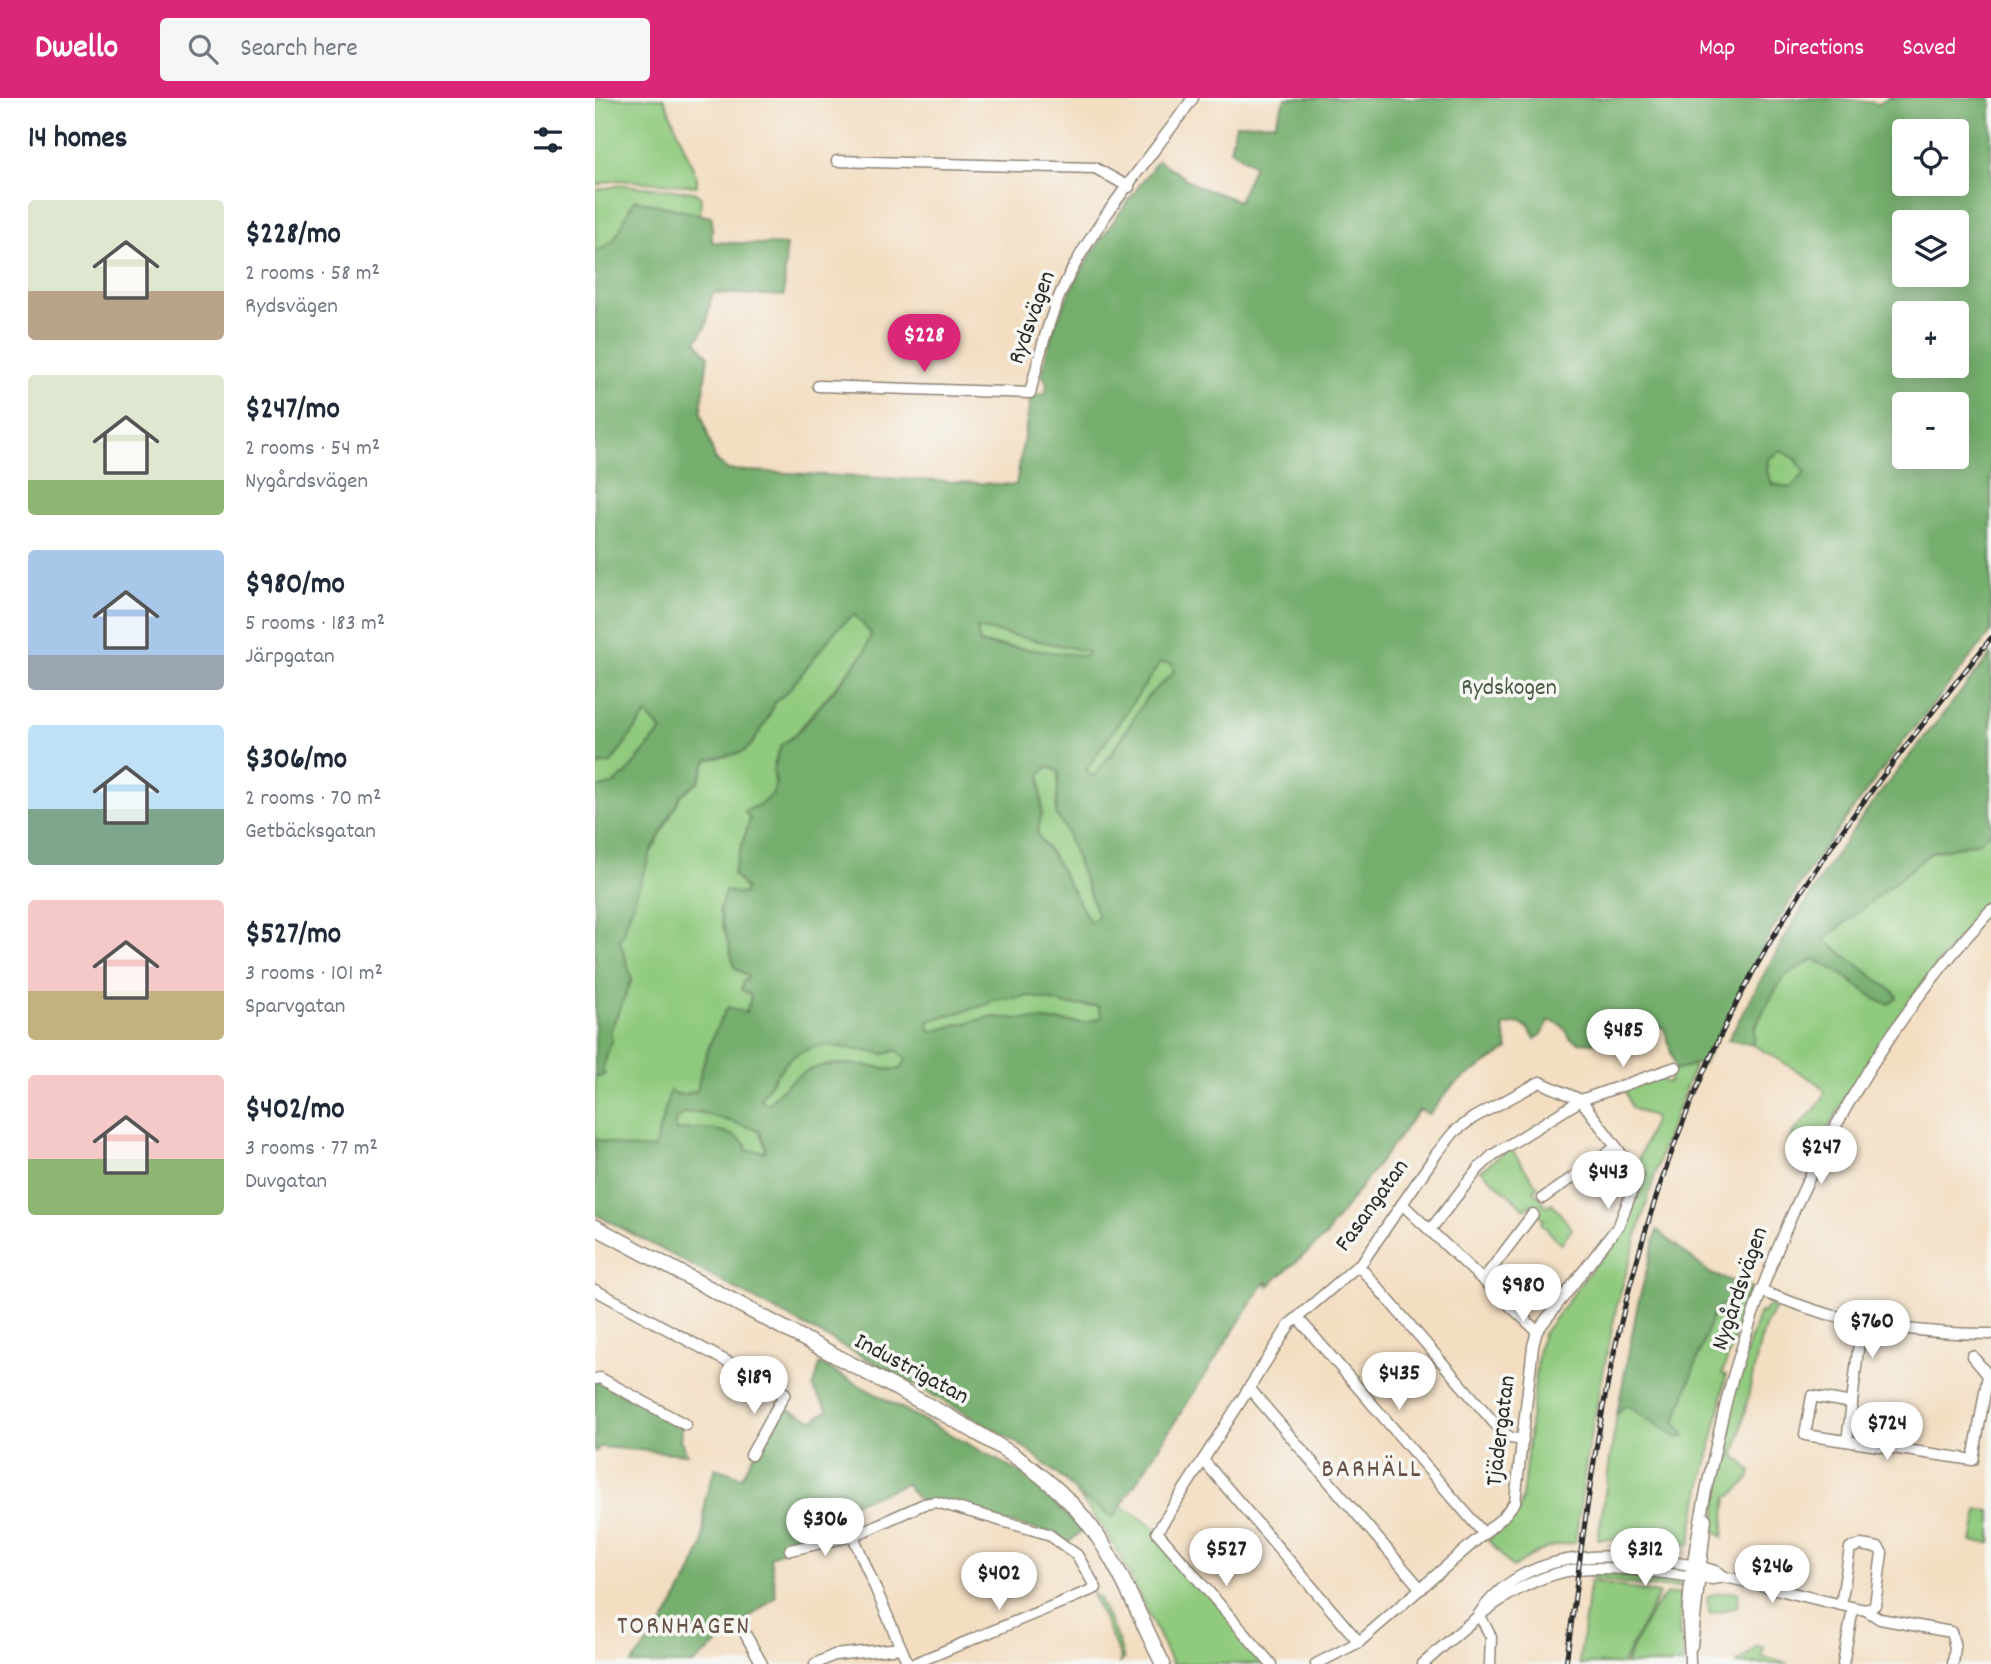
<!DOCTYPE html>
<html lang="en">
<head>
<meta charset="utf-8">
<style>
	body { margin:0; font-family:Dekko,sans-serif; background:#f6f6f7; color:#1f2937; height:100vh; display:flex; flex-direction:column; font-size:26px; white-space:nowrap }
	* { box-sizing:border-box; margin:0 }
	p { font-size:23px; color:#747a83 }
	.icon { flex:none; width:38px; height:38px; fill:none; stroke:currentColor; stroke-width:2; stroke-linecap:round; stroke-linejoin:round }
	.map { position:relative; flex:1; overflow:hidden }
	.details { display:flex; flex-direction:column; background:#fff; width:595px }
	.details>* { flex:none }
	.fabs { position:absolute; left:1297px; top:21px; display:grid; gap:14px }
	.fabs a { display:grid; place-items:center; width:77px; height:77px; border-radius:7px; background:#fff; box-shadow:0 4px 18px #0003; font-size:35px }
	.price { position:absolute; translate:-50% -60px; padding:0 16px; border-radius:24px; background:#fff; color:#222; font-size:23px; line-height:46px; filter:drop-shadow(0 2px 4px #0008) }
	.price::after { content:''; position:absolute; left:50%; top:42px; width:21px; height:16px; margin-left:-10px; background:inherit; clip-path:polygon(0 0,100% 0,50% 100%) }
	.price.on { background:#db2777; color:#fff }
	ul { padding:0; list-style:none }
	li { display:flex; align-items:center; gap:21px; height:175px; padding:0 28px }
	li span { display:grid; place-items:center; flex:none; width:196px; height:140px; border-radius:7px; color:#555 }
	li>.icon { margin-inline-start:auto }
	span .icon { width:84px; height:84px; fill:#fffc; stroke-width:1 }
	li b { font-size:30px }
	h2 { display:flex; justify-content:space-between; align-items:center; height:84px; padding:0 28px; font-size:30px }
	header { display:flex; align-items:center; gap:42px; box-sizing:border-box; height:98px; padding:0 35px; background:#db2777; color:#fff }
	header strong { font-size:33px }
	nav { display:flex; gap:38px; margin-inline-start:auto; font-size:24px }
	.search { width:490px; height:63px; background:#f6f6f7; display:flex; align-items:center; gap:18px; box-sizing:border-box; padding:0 24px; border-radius:7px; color:#747a83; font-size:26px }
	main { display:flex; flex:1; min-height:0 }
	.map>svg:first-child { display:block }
</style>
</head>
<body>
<header>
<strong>Dwello</strong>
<div class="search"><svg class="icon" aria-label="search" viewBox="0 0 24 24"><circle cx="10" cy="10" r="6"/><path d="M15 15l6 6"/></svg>Search here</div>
<nav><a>Map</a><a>Directions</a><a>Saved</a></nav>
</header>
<main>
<section class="details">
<h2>14 homes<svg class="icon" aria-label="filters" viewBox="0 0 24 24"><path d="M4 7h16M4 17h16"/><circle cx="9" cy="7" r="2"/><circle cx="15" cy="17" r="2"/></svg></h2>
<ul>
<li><span style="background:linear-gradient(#dfe7d0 65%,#b9a48a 0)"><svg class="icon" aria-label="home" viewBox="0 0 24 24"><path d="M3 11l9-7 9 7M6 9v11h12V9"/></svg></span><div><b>$228/mo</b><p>2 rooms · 58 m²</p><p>Rydsvägen</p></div></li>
<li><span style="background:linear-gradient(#dfe7d0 75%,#8fb573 0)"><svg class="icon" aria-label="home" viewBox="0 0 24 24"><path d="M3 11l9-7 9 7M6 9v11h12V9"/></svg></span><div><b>$247/mo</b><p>2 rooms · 54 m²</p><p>Nygårdsvägen</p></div></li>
<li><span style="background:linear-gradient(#a9c7e8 75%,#9aa5b1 0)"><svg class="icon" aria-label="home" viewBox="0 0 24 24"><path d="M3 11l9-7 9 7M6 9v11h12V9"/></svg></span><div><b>$980/mo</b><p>5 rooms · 183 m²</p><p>Järpgatan</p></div></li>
<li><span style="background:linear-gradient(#bfe0f5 60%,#7fa58c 0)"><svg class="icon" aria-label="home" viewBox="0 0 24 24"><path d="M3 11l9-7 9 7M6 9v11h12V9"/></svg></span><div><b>$306/mo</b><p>2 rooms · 70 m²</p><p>Getbäcksgatan</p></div></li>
<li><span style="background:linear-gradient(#f6c9c9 65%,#c2b280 0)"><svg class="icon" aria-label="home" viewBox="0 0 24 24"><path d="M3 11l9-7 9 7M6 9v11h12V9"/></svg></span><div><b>$527/mo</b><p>3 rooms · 101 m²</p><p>Sparvgatan</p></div></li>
<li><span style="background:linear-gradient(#f6c9c9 60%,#8fb573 0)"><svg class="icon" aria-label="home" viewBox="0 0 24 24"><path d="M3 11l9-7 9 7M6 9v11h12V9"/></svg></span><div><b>$402/mo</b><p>3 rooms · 77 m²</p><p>Duvgatan</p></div></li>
</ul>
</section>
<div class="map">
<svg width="1396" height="1566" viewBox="0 0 1396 1566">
	<rect width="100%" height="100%" fill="#f6f6f2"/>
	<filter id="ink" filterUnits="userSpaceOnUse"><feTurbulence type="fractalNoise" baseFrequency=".0143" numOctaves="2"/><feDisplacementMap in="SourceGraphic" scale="14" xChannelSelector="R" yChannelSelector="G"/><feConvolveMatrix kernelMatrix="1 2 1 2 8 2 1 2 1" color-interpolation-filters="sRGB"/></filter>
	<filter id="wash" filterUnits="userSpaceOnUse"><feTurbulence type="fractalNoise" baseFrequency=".00686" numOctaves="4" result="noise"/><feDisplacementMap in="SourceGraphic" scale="28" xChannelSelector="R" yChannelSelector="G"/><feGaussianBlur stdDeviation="1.57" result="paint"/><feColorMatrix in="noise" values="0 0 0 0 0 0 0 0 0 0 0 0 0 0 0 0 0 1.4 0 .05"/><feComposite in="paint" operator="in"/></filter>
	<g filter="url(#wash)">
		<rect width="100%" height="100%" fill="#f3dec2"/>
		<g fill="#90ca7e" stroke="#5e7a54" stroke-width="2">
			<polygon points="0,0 69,0 102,80 102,88 22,82 0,87"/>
			<path d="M27,87L99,94L106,100L105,117L40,102C26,121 27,146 0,153V92Z"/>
			<polygon points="1187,352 1201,361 1210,376 1196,390 1177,386 1172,374 1173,361"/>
			<path d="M259,515L276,536L270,554L200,637C187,647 179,656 179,673C178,681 183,687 178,695C173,704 159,709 150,713L155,721L138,776L151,791L148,796L143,797L137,855L140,870L153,878L152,882L156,899L151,915H147L146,980L88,997L75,994L60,1052L30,1049L0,1041V978L6,979L9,975L6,973L17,941L15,933L37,882L24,843L56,754L86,697L103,684L112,662L148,654L156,647L172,622L180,604L193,593L242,531Z"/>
			<polygon points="382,530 493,553 492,559 384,545"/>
			<path d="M565,565H576L580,574C546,601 526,645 499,679L491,672Z"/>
			<polygon points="51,616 67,632 31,676 17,687 0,690 0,667 16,665"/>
			<polygon points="453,668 464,674 461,717 469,728 504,819 495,824 458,758 442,736 447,715 445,676"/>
			<path d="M1396,734V802C1324,880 1268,968 1216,1060L1192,1049C1197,1025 1223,1017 1230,994L1224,986L1159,947C1155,933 1178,887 1189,878C1198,871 1209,867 1219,861L1242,873L1284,903L1302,900L1300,895L1228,842L1337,754L1384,744Z"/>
			<polygon points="435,898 474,907 503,908 508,919 491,925 395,919 335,934 333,923 393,906 396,902"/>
			<path d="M230,947L290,956L302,952L311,961L306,971C294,974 286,969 274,968C224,962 206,969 173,1006L165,1001C186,972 191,952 230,947Z"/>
			<path d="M1100,966L1068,1049L1022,1206L993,1350L980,1445C955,1446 938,1455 918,1470L893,1442L923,1416L927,1401L944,1249L948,1236L1032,1124L1048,1079L1041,1068L1060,1020L1037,1010L1029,989L1063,977L1071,985L1075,984L1077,973Z"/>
			<path d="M105,1014L164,1032L171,1049L170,1054L151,1052V1047C134,1029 104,1029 81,1033L80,1022L90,1015Z"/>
			<polygon points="915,1050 943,1089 939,1092 951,1108 957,1105 977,1131 966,1146 946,1125 949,1121 934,1107 930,1111 886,1072"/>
			<path d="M1145,1199L1153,1202L1127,1276L1131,1277C1122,1334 1103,1390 1095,1447L1047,1441H1003L1022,1316L1031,1307L1083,1340L1089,1337L1080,1325L1119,1213L1131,1204Z"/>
			<path d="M1173,1208L1180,1210L1171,1226L1165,1245L1140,1358L1156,1373L1154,1381L1136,1398L1132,1399L1128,1439L1119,1431L1123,1402L1120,1401C1122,1338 1144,1273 1165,1214L1168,1215Z"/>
			<polygon points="484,1398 518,1419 526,1408 561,1430 671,1566 577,1566 531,1469 511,1434"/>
			<polygon points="1383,1412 1396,1413 1396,1445 1377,1444"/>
			<polygon points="1002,1474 1076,1482 1084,1485 1087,1489 1054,1489 996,1480 996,1475"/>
			<polygon points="995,1483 1064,1496 1027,1566 984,1566"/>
			<polygon points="1140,1493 1143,1495 1142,1509 1115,1516 1112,1500 1115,1497"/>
			<polygon points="497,1496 503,1499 523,1542 529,1561 524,1566 526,1560"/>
			<path d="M1072,1496H1086L1084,1538H1087L1089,1566H1030C1039,1546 1056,1509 1072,1496Z"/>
			<polygon points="1162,1548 1169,1550 1167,1559 1194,1566 1142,1566"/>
		</g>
		<g fill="#74ae6d" stroke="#506c4c" stroke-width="2" fill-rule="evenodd">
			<path d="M690,0H1159C1177,5 1192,1 1210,0C1235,0 1259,1 1284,6L1293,0H1396V534L1308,644L1219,764L1176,834L1108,966H1100L1081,972L1069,930L1056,927L1000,945L983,944L975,940C970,930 966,924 954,923L947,936L940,941L933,931L924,925L908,928L913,951L858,987L834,1016L824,1012L736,1129L732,1137L673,1188L672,1183L668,1187L519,1419L484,1398L470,1382L424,1346L304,1278L0,1116V1041L30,1049L59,1051L75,993C84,999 92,996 102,993C107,965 118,932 133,909L151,915L156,899L155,896L146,892L148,883L152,882L153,878L140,870L124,813L130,793L148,796L151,791L138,776L155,721L150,713L166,706L178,696L181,684L178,673L186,647L200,637L251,578L270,554L276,536L259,516L242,531L193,593L180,604L172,622L156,647L148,654L112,662L103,684L86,697L56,754L25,843L37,881L15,933L17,941L7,973L10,976L6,979L0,978V690L17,687L31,676L67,632L51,616L16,665L0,667V153C26,146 26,121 40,102L117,119V144L191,147L189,198L117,195L111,228L101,243L113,258L106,314L120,361L133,372L421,387L436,298L451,295L452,284L447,277C460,194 515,129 563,62L602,88L644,103L659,67L635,51L641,26L680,25ZM1309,33H1362V86H1309ZM1309,124H1362V177H1309ZM1309,215H1362V268H1309ZM1309,306H1362V359H1309ZM1186,353L1201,361L1210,375L1196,390L1177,386L1172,374L1173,361ZM382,530L492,553V558L385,546ZM565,565H576L579,574L551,600L519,653L498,679L491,672ZM453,668L464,674L461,717L469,728L503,818L495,824L458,758L442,736L447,715L445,677ZM435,898L474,907L503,908L507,919L491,925L395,919L335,934L333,923L393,906L397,902ZM230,947L290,956L302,952L311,961L306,971C294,974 286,969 274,968C224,962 206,969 173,1006L165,1001C186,971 191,952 230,947ZM105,1014L164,1032L171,1049L170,1054L151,1052V1047C134,1029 104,1029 81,1033L80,1022L90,1015Z"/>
			<path d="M1396,556V734L1384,744L1337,754L1229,842L1300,895L1302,899L1294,906L1284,903L1242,873L1219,861L1188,879L1160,928L1159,947L1133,942C1171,872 1209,802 1255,736C1299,674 1349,616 1396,556Z"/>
			<path d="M1062,1132L1116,1176L1157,1190L1153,1202C1140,1198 1129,1205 1119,1213L1080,1325L1090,1338L1083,1340L1031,1307L1022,1316L1042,1210Z"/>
			<polygon points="225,1266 421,1372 449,1394 487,1433 474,1444 460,1436 325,1404 311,1386 244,1410 254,1436 195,1448 175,1459 181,1498 149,1524 144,1532 131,1539 98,1566 36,1566 68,1526 94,1479 108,1446 110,1401 120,1370 147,1379 186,1308 218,1322 233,1312 218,1291"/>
			<polygon points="3,1283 87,1329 85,1341 92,1356 5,1349 0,1354 0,1284"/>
		</g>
	</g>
	<g filter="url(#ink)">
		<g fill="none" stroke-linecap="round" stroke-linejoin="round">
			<g stroke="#8f8476" stroke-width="13">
				<g id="minor">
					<polyline points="242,63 500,70 534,89"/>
					<path d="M223,288L435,295C444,260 452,225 467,192C497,126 556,59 598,0"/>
					<polyline points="948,1100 1021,1049"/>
					<polyline points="807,1106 942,1233"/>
					<polyline points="835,1132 884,1070 898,1057 986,1002 1081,969"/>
					<polyline points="764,1168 907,1334 916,1340 928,1342"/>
					<polyline points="888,1182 938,1116"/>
					<polyline points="0,1192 190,1295 156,1357"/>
					<path d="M1165,1193C1189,1201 1212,1211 1236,1217C1289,1230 1342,1236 1396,1236"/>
					<polyline points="703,1220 889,1436"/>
					<polyline points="0,1281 5,1280 91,1327"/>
					<polyline points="654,1290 826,1491"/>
					<polyline points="1257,1305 1264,1243"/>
					<polyline points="1252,1343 1257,1305 1217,1298 1210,1337 1378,1362 1393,1277 1377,1258"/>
					<polyline points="608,1362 764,1544"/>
					<polyline points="252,1424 313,1566"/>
					<polyline points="195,1452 258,1438 329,1406 341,1404 453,1436 482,1457 501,1490 318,1566"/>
					<polyline points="1271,1512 1285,1521 1356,1534 1360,1549 1358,1566"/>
					<path d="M884,1516C935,1443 1030,1455 1107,1469L1123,1474L1130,1479C1177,1489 1223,1503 1271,1512L1280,1507L1287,1455L1284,1450L1266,1447L1255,1450L1246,1507"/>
					<polyline points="884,1516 896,1539 895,1566"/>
					<polyline points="148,1532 167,1566"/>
					<polyline points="1097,1548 1111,1421"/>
					<polyline points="220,1566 239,1557 306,1550"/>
					<polyline points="676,1566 562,1434 695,1226 768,1163 842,1055 859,1034 878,1020 945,984 986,1002 1043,1078 1024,1127 942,1233 938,1248 920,1404 908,1419 764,1544 721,1566"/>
					<path d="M828,1566C878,1522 928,1472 998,1470C1037,1469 1078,1477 1117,1481L1130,1479"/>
					<path d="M1095,1566C1095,1546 1092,1528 1093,1508C1096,1467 1104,1428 1112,1388C1121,1350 1128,1312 1139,1275C1191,1101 1272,945 1396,812"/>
					<polyline points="1248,1566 1258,1510"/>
				</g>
			</g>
			<g stroke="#8f8476" stroke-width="17">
				<path id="major" d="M0,1129L340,1311C398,1343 456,1375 496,1429C526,1470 545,1521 568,1566"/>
			</g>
			<use href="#minor" stroke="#fff" stroke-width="10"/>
			<use href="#major" stroke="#fff" stroke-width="14"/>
			<g stroke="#2b2b2b" stroke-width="5">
				<path id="rail" d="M971,1566C984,1470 995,1374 1014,1279C1046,1120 1102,963 1187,824C1248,723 1323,633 1396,540"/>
			</g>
			<use href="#rail" stroke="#f6f6f2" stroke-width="2.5" stroke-dasharray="8" stroke-linecap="butt"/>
		</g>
	</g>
	<g text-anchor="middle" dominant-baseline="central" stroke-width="7" stroke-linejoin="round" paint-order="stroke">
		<g font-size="24" fill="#2b2b2b" stroke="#f6f6f2">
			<text transform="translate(438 220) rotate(-70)">Rydsvägen</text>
			<text transform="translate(778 1108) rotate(-54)">Fasangatan</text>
			<text transform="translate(1146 1191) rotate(-71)">Nygårdsvägen</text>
			<text transform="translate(316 1272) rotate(28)">Industrigatan</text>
			<text transform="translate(907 1333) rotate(-83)">Tjädergatan</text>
		</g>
		<g font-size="24" fill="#495b44" stroke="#f6f6f2">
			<text x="914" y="591">Rydskogen</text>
		</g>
		<g font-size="26" letter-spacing="2" fill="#664f44" stroke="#f6f6f2">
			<text x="777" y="1372">BARHÄLL</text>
			<text x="89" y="1529">TORNHAGEN</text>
		</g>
	</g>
</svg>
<div class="fabs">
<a><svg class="icon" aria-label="locate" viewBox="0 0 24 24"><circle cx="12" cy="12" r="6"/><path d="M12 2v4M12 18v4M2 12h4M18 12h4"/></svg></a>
<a><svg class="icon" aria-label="layers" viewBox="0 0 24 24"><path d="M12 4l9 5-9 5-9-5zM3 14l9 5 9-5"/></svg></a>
<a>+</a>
<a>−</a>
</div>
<b class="price on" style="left:329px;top:276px">$228</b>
<b class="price" style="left:1028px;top:971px">$485</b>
<b class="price" style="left:1226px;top:1088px">$247</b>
<b class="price" style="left:1013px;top:1113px">$443</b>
<b class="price" style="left:928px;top:1226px">$980</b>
<b class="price" style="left:1277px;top:1262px">$760</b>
<b class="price" style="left:804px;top:1314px">$435</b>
<b class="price" style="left:159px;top:1318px">$189</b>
<b class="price" style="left:1292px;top:1364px">$724</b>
<b class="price" style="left:230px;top:1460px">$306</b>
<b class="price" style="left:631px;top:1490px">$527</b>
<b class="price" style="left:1050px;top:1490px">$312</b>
<b class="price" style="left:1177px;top:1507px">$246</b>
<b class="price" style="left:404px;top:1514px">$402</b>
</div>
</main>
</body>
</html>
